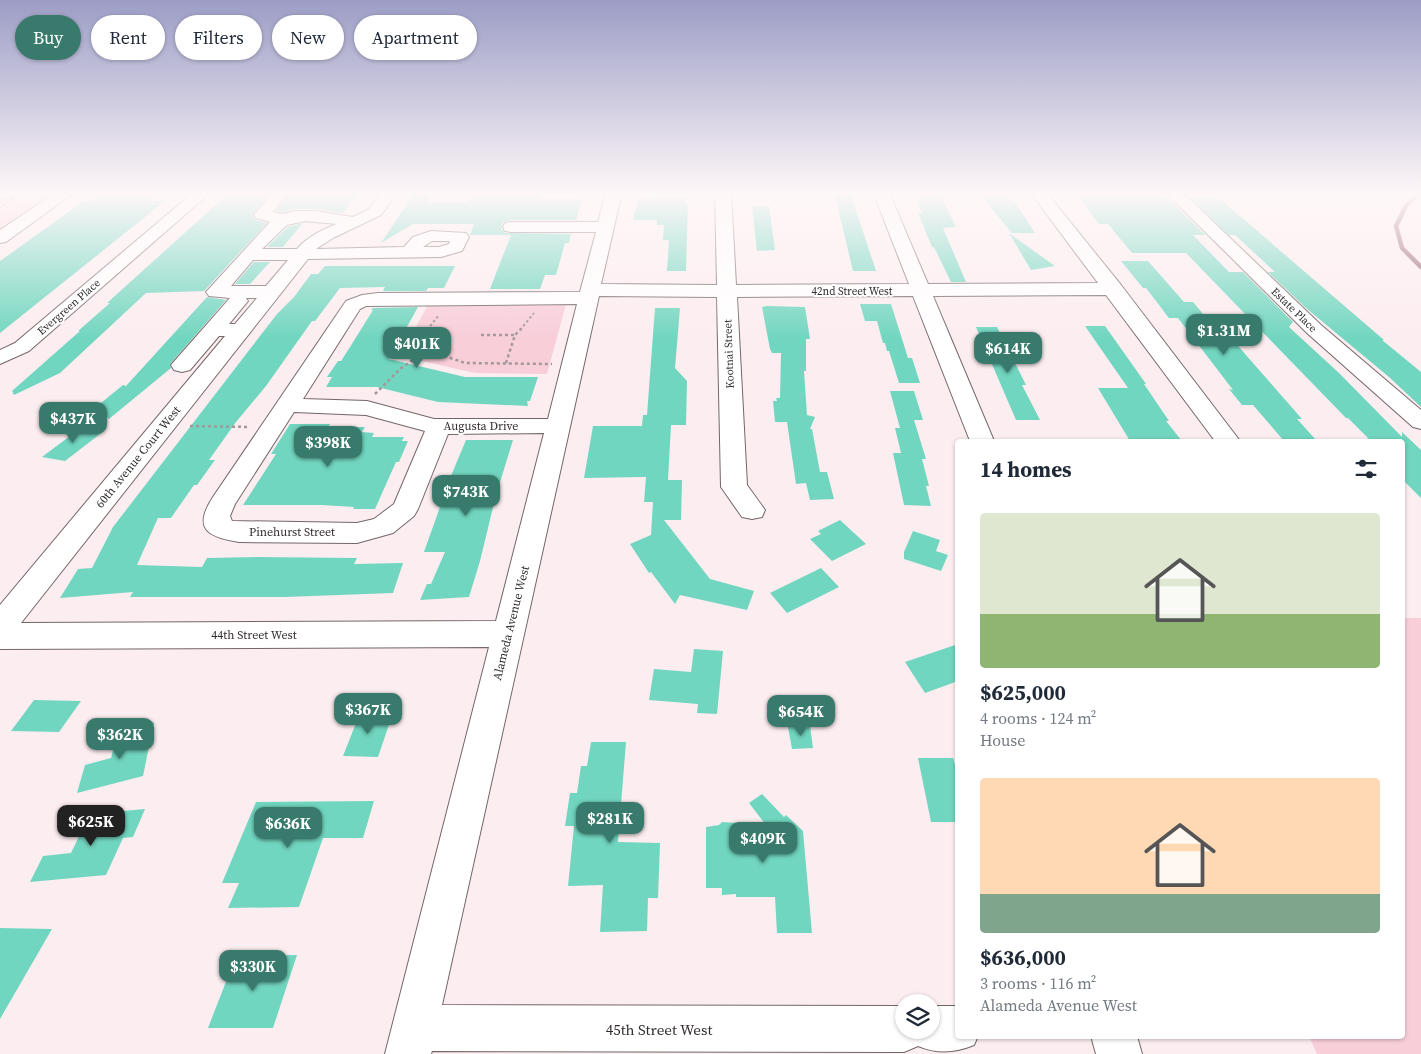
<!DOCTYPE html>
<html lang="en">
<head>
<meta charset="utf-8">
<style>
	body { margin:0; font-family:"Source Serif 4",serif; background:#f6f6f7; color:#1f2937; height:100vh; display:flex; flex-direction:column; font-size:19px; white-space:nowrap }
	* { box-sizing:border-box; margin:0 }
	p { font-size:16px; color:#747a83 }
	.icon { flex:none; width:28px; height:28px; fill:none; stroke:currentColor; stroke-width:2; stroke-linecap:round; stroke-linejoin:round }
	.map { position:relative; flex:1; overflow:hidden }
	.panel { position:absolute; left:955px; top:439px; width:450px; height:600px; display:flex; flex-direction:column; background:#fff; border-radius:5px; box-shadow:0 1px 4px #0004 }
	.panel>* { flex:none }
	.hud { position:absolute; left:15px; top:15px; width:475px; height:45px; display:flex; gap:10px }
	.tools { position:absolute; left:895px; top:994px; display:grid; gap:10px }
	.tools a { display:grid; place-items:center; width:45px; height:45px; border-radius:50%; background:#fff; box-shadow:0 1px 4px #0004; font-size:25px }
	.price { position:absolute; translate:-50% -42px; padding:0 11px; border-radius:10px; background:#387a6c; color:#fff; font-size:16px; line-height:32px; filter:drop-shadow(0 1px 2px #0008) }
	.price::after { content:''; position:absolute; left:50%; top:30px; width:15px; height:11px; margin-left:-8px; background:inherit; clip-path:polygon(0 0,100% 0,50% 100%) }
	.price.selected { background:#222; color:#fff }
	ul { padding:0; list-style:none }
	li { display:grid; align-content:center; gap:10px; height:265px; padding:0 25px }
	li span { display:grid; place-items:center; height:155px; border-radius:5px; color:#555 }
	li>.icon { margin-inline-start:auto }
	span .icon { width:90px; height:90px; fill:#fffc; stroke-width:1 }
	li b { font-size:21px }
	h2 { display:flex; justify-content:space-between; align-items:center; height:60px; padding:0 25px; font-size:21px }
	.tag { padding:0 18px; border-radius:22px; background:#fff; box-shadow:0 1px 4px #0004; font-size:18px; line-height:45px }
	.tag.selected { background:#387a6c; color:#fff }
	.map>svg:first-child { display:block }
</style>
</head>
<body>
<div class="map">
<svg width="1421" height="1054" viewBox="0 0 1421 1054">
	<rect width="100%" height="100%" fill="#fcedf0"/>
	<g fill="#f8ced9">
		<polygon points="0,192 60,192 0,233"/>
		<polygon points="567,301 547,374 475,373 417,360 401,354 428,305 441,302"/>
		<polygon points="1402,618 1421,618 1421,1054 1317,1054 1309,1036 1402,1036"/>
	</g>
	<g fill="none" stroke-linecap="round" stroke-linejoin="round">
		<polyline stroke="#9c6474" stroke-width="4.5" points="1420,192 1406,206 1396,226 1402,248 1421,267"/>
	</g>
	<g fill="#71d6bf">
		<polygon points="104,192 161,192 150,201 165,201 0,333 0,261 84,201 92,201"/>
		<polygon points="230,192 271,192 252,215 255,220 267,223 204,291 146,293 60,373 14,395 12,391 80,331 78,331 110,303 107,303"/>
		<polygon points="291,192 360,192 343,213 316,209 295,209 283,212 276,211"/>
		<polygon points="415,192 433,192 427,202 468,202 474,192 519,192 517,195 542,195 540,199 582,199 576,220 511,220 503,222 501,228 505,233 571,234 569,243 565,243 556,275 545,275 540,289 490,289 511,235 470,235 474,224 413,224 381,243"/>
		<polygon points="834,192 850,192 876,271 853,271"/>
		<polygon points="917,192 933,192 936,196 941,196 956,227 943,228 966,282 951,282 934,247 932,247 918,213 922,213 917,201 921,201"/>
		<polygon points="978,192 1003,192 1011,201 1014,201 1035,233 1012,233"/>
		<polygon points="1127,192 1155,192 1161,198 1168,198 1205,235 1193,235 1229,272 1243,272 1293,322 1289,327 1339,373 1402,437 1402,432 1421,450 1421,498 1402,479 1402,441 1371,441 1348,418 1346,418 1186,253 1132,253 1108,224 1099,224 1078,196 1130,195"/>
		<polygon points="686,198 686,203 688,203 686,271 667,271 669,240 663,240 664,225 657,225 657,220 633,220 638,199"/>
		<polygon points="1190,198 1219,198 1384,340 1382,340 1421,372 1421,407 1389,377 1306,308 1268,272 1275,272 1235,235 1229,235"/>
		<polygon points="752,206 769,206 775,250 757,251"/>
		<polygon points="303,223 283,247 267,247 288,227"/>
		<polygon points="1009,233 1055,266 1031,270"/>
		<polygon points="1121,261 1148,261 1184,302 1193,302 1224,339 1232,339 1302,419 1297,419 1317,441 1284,441 1253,405 1242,405 1229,389 1233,390 1178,318 1169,318 1146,288 1143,288"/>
		<polygon points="254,262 270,262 250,284 235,284"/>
		<polygon points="325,266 455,266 444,288 428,288 426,291 383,291 385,287 340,288 315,321 312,321 266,386 236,422 209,460 215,460 197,485 194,485 171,518 158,518 137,565 202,567 207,558 256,557 357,558 354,564 403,563 393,593 285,597 130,597 133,592 60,598 78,569 92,568 113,527 277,314 294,297 311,274 318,274"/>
		<polygon points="207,297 226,300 170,364 171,368 109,419 102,412 105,408 96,407 123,385 126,386"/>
		<polygon points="860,304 891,304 908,358 912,358 920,383 899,383 889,351 887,351 885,343 883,343 877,321 865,321"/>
		<polygon points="767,306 805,307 810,339 806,339 806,371 804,371 807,415 815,417 810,429 812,429 820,472 827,472 834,499 810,500 806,483 796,484 787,422 775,422 773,401 777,401 776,398 780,398 781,353 772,353 770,349 762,307"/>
		<polygon points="418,307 389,359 465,377 538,377 530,401 527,401 528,406 438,402 377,387 326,387 332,377 327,377 338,361 341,361 350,347 373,310 371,310 373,308"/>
		<polygon points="655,308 680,308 675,368 687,381 686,425 671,425 668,480 682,480 681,520 664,520 710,579 754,591 747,610 680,595 675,604 651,572 649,573 630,544 651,535 653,502 644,502 646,477 584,478 593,426 642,426 643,415 647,415"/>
		<polygon points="1085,326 1105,326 1146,384 1144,384 1169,421 1166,421 1182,441 1130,441 1098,388 1128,388"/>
		<polygon points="976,327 997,327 1026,385 1022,385 1040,420 1016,420"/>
		<polygon points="890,391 914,391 923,420 914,420 926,459 922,459 929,486 926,486 931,506 904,505 893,453 901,453 895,428 900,428"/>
		<polygon points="290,424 330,424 328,427 365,427 362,432 374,433 372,437 404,437 402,441 408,441 399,462 396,462 375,509 353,509 354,507 321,505 243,505 276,454 271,454"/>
		<polygon points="82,427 104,431 65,461 42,457"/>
		<polygon points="466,440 513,440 496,495 480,561 469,597 420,600 427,584 431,584 445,552 424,552 440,507 438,507"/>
		<polygon points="840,520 866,544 832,561 810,539 821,534 818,531"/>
		<polygon points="913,531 940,540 936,551 948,555 941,571 904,559 904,552"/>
		<polygon points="821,568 839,587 787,613 770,593"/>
		<polygon points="958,644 958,681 925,693 905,662"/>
		<polygon points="694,649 723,651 717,714 697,713 698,704 649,700 654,669 691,672"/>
		<polygon points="34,700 81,701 59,732 11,731"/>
		<polygon points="360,713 393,713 378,757 343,756"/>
		<polygon points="154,722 143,776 77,793 85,765 111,758 118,731"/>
		<polygon points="810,726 813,748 792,749 788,727"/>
		<polygon points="591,742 626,742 618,842 660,843 658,898 648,898 647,931 600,932 603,885 568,886 574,826 565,826 570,793 577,793 581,766 587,766"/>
		<polygon points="918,758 953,758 958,774 958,822 931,822"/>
		<polygon points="762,794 784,817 786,815 803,831 812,933 777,933 775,897 736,897 736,894 722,895 722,888 706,888 706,827 719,825 722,822 766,825 749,803"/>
		<polygon points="374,801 363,838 323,838 299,907 228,908 239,883 222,883 256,802"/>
		<polygon points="145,809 133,837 123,838 106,875 30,882 43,856 71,853 90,814"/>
		<polygon points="0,928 52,929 0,1019"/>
		<polygon points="297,955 273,1028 208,1028 236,956"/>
	</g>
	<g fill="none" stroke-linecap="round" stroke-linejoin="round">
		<g stroke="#736669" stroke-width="2">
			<g id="minor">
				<polygon points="57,192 75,192 6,242 0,243 0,230"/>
				<polygon points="194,192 211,192 29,351 0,364 0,350 15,343"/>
				<path d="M273,192H289L273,212L283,214L295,211H316L353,217L369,209L382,192H398L381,215L333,238L316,249L404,247L413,237L431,231L466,233L469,237L462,251L441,257L308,259L21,623L496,621L544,433L448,434L418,509L414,516L393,533L357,543L239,542C206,537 193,528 213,497L346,301L362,295L378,293L580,292L596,232H511L505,231L503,227L505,223L511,222H598L606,192H622L601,284L717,285L715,192H731L736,285L909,284L873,192H889L928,284L1098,283L1030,192H1046L1121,285L1240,441H1215L1106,295L933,296L994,441H970L913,296L737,297L747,485L765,510L762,517L752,519L742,517L721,487L717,297L599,296L442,1005L904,1006V1030H931V1006H958V1036H978L974,1045C955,1053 937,1054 918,1046L904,1052L432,1051L431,1054H385L489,647L0,649V605L225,336H219L190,370L182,372L174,370L171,365L230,298L209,296L206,292L270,222L256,218L254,215ZM305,221L337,224C322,230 308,236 297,249H262L287,225ZM432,241H450L449,244L439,247H423ZM253,260H288L266,286H231ZM246,298H257L235,324H229L248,301ZM577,304L548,419H434L367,401L303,399L360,309L366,306ZM294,412L366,415L425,431L394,504L374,519L357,523L232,521L230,516L235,504Z"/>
				<polygon points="1165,192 1182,192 1321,325 1421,410 1421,429 1413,427 1307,333"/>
				<polygon points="1091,1036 1137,1036 1142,1054 1096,1054"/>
			</g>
		</g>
		<g stroke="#a2989a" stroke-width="2" stroke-dasharray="2.5 2.5" stroke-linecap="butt">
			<polyline points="0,199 14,198 0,208"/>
			<polyline points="427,330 439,315"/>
			<polyline points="520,330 534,313"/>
		</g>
		<g stroke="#a2989a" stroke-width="2.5" stroke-dasharray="3 3" stroke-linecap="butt">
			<polyline points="481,335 515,335"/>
			<polyline points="427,350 465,363 552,364"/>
			<polyline points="506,363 515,335 521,329"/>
			<polyline points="375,394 400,369 427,350 422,338 428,329"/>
			<polyline points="190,426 249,427"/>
		</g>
		<use href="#minor" fill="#fff" fill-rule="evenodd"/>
	</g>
	<linearGradient id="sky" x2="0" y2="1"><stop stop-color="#9c9dc6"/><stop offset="0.57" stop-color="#fef7f8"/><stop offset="1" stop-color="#fef7f8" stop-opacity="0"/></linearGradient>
	<rect width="1421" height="339" fill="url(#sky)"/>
	<g text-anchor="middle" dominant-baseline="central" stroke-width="4" stroke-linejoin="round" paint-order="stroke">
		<g font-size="11" fill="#322d2e" stroke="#fff">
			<text x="852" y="291">42nd Street West</text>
			<text transform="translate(69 307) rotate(-41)">Evergreen Place</text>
			<text transform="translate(1294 310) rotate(44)">Estate Place</text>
			<text transform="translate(729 354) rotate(-92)">Kootnai Street</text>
		</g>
		<g font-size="12" fill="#322d2e" stroke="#fff">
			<text x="481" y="426">Augusta Drive</text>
			<text transform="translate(138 457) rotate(-51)">60th Avenue Court West</text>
			<text x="292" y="532">Pinehurst Street</text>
			<text transform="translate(511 623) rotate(-76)">Alameda Avenue West</text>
			<text x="254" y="635">44th Street West</text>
		</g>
		<g font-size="15" fill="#322d2e" stroke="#fff">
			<text x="659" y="1029">45th Street West</text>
		</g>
	</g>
</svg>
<div class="tools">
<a><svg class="icon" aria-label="layers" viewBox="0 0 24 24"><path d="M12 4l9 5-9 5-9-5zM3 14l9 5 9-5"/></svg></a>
</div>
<b class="price" style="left:1224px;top:356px">$1.31M</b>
<b class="price" style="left:417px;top:369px">$401K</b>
<b class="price" style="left:1008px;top:374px">$614K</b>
<b class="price" style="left:73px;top:444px">$437K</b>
<b class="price" style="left:328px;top:468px">$398K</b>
<b class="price" style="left:466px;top:517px">$743K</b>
<b class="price" style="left:368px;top:735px">$367K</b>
<b class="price" style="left:801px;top:737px">$654K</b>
<b class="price" style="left:120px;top:760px">$362K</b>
<b class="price" style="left:610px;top:844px">$281K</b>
<b class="price selected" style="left:91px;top:847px">$625K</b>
<b class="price" style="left:288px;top:849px">$636K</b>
<b class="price" style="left:763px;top:864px">$409K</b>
<b class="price" style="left:253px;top:992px">$330K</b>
<div class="hud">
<a class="tag selected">Buy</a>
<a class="tag">Rent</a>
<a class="tag">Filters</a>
<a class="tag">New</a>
<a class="tag">Apartment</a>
</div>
<section class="panel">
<h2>14 homes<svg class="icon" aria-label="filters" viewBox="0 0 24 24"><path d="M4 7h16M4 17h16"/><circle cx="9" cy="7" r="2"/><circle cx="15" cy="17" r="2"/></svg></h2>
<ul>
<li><span style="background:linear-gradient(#dfe7d0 65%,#8fb573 0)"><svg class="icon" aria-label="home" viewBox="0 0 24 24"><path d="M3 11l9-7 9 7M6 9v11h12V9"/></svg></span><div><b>$625,000</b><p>4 rooms · 124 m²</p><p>House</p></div></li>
<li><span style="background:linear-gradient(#ffd9b3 75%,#7fa58c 0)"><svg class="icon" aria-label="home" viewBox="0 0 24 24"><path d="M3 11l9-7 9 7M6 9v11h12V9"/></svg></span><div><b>$636,000</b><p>3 rooms · 116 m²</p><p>Alameda Avenue West</p></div></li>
</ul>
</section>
</div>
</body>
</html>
